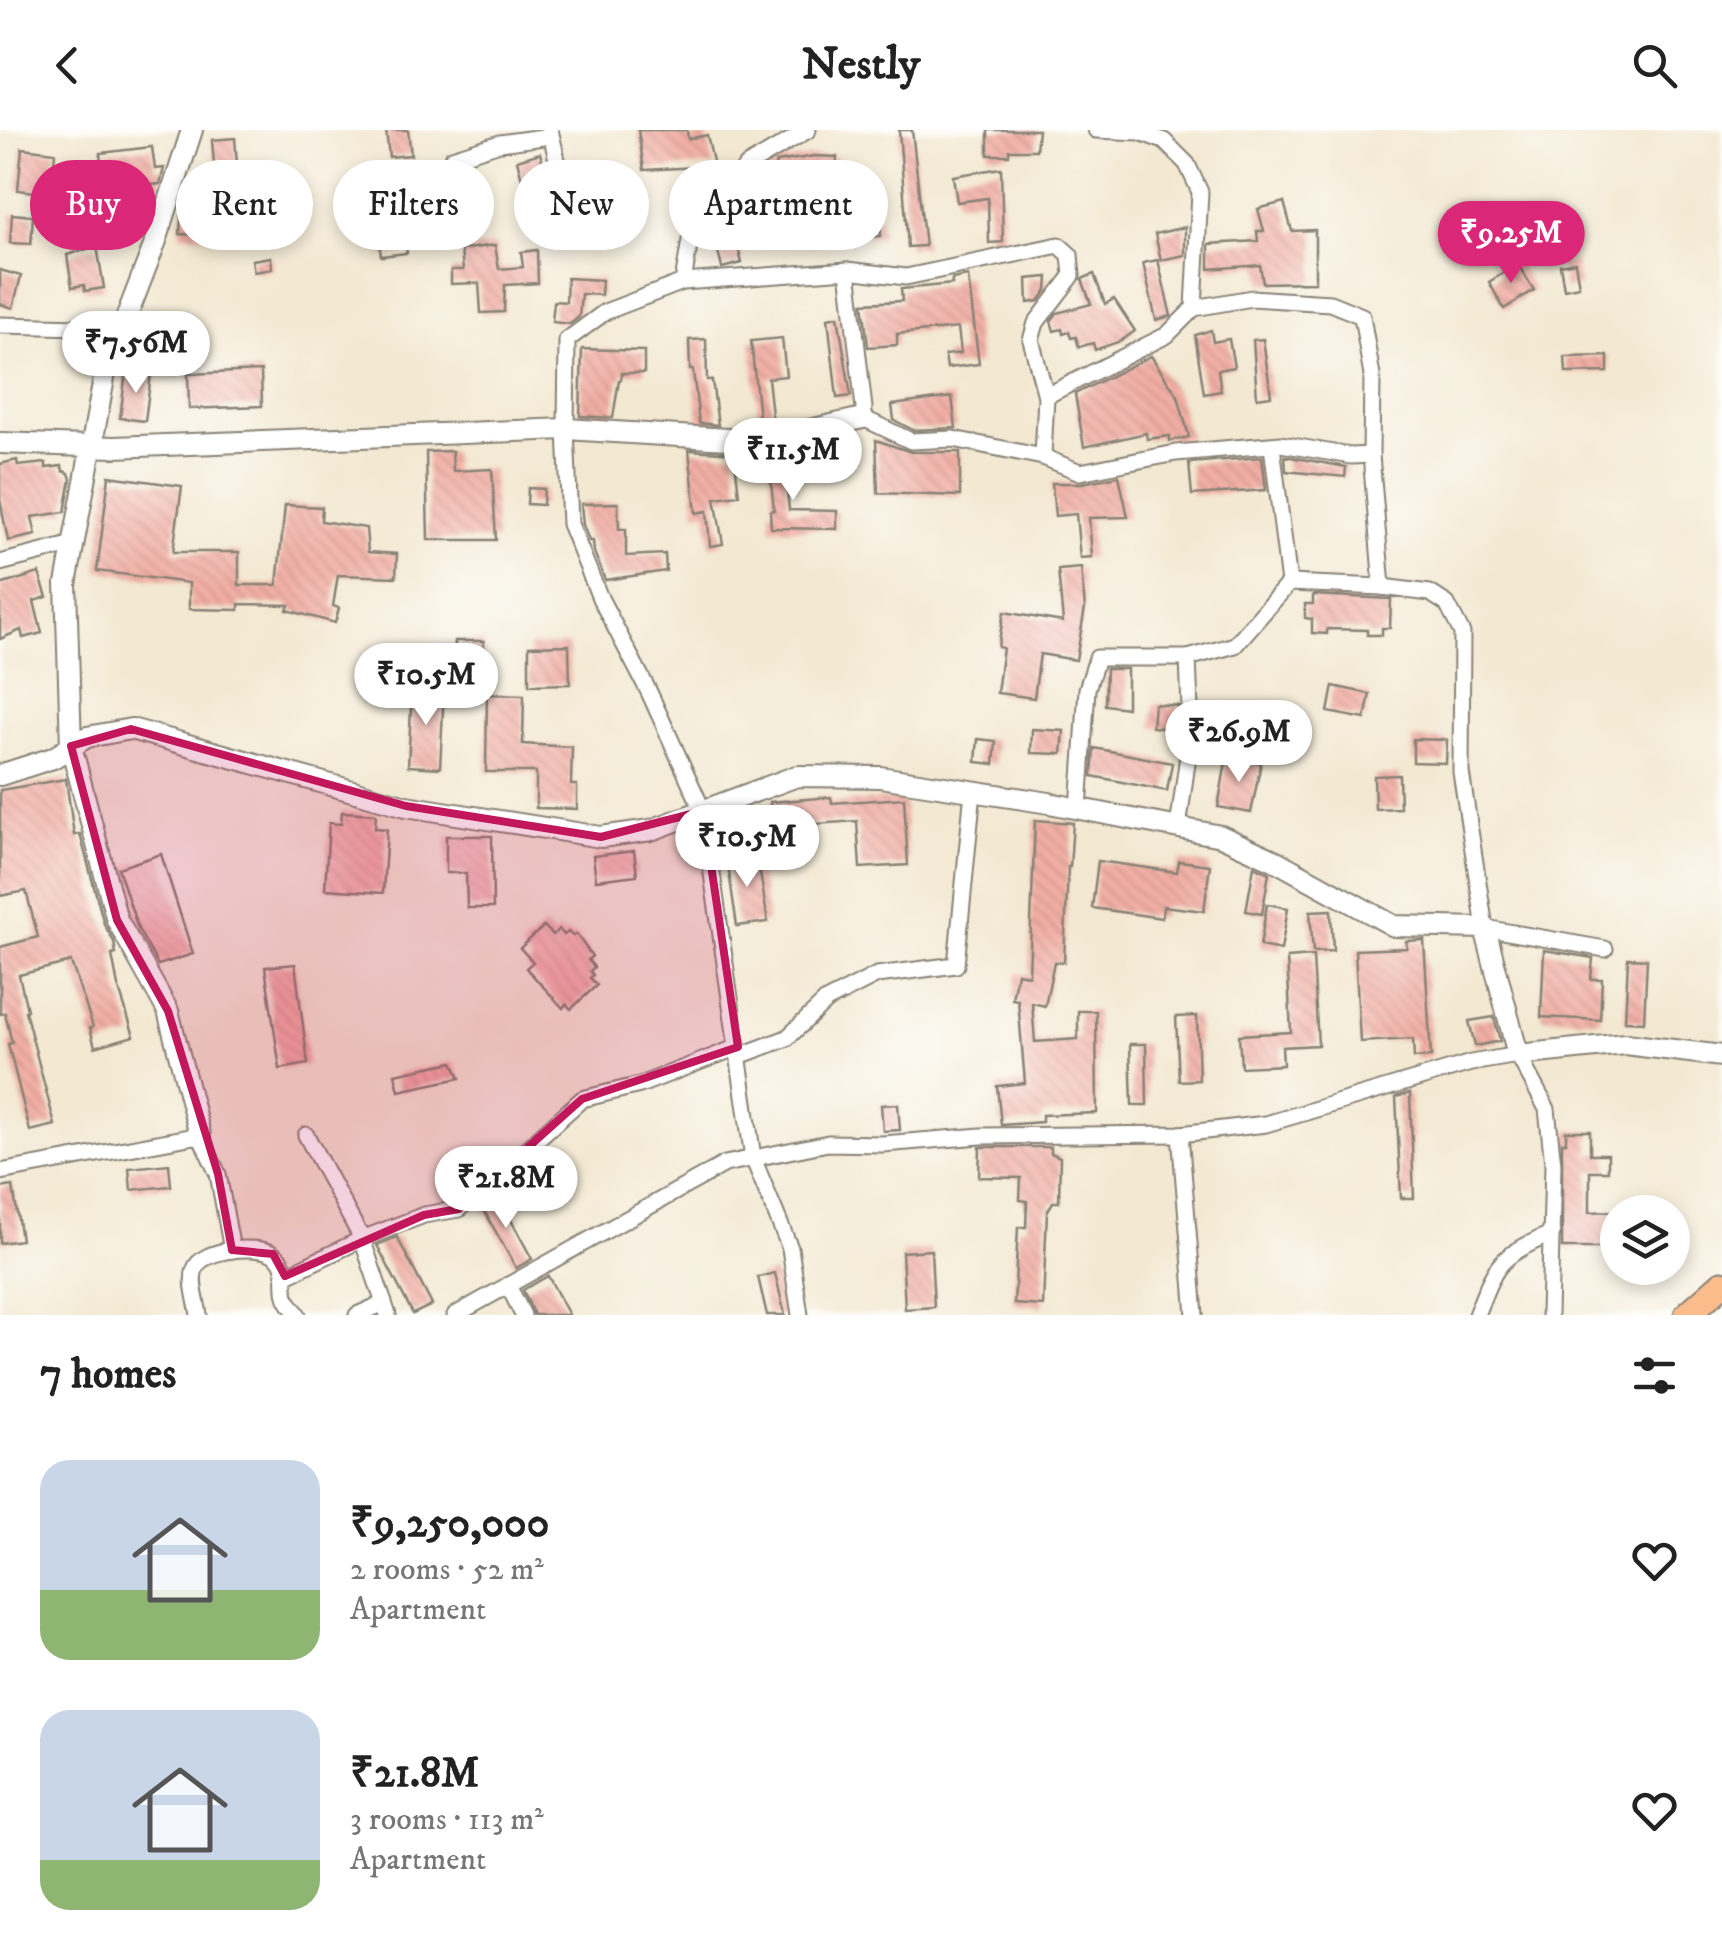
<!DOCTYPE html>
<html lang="en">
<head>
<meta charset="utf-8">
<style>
	body { margin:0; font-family:"IM FELL DW Pica",serif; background:#f2f2f2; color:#222; height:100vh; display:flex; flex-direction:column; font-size:38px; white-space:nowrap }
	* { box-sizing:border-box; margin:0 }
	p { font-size:32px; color:#767676 }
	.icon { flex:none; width:55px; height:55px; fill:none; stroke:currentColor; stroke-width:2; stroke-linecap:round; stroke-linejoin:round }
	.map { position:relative; height:1185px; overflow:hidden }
	.details { display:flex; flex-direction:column; background:#fff; flex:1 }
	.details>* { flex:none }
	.top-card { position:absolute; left:30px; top:30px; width:1000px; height:90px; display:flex; gap:20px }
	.tools { position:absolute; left:1600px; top:1065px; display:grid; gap:20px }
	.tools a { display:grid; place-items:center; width:90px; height:90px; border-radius:50%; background:#fff; box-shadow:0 5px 15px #0003; font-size:50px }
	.price { position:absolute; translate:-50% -85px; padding:0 22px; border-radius:35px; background:#fff; color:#222; font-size:32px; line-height:65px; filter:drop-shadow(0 2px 5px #0008) }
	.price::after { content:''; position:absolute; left:50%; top:60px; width:30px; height:22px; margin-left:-15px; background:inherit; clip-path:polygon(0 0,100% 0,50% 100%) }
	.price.current { background:#db2777; color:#fff }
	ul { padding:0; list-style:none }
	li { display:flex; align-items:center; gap:30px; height:250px; padding:0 40px }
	li span { display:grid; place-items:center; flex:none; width:280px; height:200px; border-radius:30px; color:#555 }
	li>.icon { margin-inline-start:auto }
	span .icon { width:120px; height:120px; fill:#fffc; stroke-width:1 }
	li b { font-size:42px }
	h2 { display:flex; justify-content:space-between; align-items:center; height:120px; padding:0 40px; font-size:42px }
	.pill { padding:0 35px; border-radius:45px; background:#fff; box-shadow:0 5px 15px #0003; font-size:35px; line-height:90px }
	.pill.current { background:#db2777; color:#fff }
	header { display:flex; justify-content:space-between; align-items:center; height:130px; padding:0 40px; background:#fff; font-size:45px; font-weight:700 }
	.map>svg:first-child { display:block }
</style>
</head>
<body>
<header><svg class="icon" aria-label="back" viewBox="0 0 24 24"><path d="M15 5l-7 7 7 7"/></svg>Nestly<svg class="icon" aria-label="search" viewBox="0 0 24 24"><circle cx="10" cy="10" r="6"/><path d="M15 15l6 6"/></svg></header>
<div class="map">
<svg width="1722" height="1185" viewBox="0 0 1722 1185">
	<defs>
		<pattern id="building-back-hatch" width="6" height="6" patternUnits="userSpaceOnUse" patternTransform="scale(2.5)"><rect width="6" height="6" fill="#f2afa5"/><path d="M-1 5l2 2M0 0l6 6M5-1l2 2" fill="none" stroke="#cf968d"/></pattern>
	</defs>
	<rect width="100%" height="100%" fill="#fdfcf7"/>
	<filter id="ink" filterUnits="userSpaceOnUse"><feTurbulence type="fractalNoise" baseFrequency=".01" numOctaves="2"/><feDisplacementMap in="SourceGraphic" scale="20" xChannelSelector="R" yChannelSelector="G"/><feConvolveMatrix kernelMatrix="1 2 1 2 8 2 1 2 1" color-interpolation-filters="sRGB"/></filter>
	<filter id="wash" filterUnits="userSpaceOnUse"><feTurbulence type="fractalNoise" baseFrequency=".0048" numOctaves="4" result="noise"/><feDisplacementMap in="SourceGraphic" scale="40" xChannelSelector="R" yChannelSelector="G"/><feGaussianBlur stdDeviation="2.25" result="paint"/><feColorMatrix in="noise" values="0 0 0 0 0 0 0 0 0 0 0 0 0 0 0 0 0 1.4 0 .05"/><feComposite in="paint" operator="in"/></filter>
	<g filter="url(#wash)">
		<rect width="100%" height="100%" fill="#f3e8d1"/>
		<g id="blocks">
			<g fill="url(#building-back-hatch)">
				<polygon points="386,0 408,0 411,25 389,27"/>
				<polygon points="638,0 687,0 688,9 707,5 714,36 644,40"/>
				<polygon points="899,0 912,0 925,116 908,117"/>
				<polygon points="988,0 1038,0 1036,20 1009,20 1009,25 988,25"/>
				<polygon points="235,8 237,34 214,35 212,10"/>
				<polygon points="152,17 155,39 164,38 160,54 93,61 92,46 102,45 100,23"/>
				<polygon points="22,18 55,22 51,64 18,60"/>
				<polygon points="540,23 551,63 545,64 547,70 536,72 524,57 517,30"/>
				<polygon points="815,26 837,27 835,70 821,69 823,56 792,65 793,68 758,76 754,45 775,37 776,32"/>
				<polygon points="445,37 452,39 454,62 436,64 433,38"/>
				<polygon points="626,37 634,76 585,86 577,47"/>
				<polygon points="1001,38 1003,112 989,113 988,68 957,72 953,46"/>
				<polygon points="1284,72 1292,101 1315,100 1315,152 1263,153 1260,135 1209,139 1209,114 1258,111 1257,101 1264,101 1258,79"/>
				<polygon points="728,78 742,133 722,138 711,93"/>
				<polygon points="12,84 33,86 31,114 10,113"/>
				<polygon points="181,85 211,87 210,106 180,104"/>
				<polygon points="880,86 881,106 817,113 819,93"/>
				<polygon points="403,96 407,123 381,126 377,99"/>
				<polygon points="1185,97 1185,125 1161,130 1155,104"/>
				<polygon points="495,115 499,139 523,137 521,122 537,120 538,153 505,155 504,182 481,183 479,153 451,154 451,140 463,140 461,120"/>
				<polygon points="97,116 104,158 85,161 84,155 72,157 67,125"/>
				<polygon points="271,127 272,139 254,142 252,130"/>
				<polygon points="1158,130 1171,186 1156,190 1143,133"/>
				<polygon points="1575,132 1579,156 1564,159 1560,135"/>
				<polygon points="1518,134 1534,160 1504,179 1489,152"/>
				<polygon points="0,140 21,146 13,178 0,174"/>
				<polygon points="1094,144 1105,174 1114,169 1135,201 1121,211 1095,220 1093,213 1079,217 1076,207 1071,208 1069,202 1063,204 1062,199 1054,201 1051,191 1057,183 1091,174 1082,149"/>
				<polygon points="968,146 979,234 947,238 945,225 961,223 958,198 897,204 897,215 868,217 863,173 902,171 901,159 952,154 952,149"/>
				<polygon points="1048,147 1047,160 1039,171 1028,173 1027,149"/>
				<polygon points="567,148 602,150 601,165 581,164 579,187 570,194 552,192 554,171 566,172"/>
				<polygon points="838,186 851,266 837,268 828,188"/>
				<polygon points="1211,200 1213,212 1229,209 1234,237 1218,240 1221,261 1204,264 1195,205"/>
				<polygon points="782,208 786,246 768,248 773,294 760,297 751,211"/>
				<polygon points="706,209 707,250 712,250 718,295 699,293 693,240 690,240 689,210"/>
				<polygon points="1263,209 1271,266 1257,268 1253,210"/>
				<polygon points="582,219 644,221 644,243 622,243 621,250 619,250 613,288 580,286"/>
				<polygon points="1151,226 1178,266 1189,307 1170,311 1170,306 1147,309 1146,303 1084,317 1075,264"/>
				<polygon points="1608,226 1608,242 1566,243 1565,227"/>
				<polygon points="126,241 151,244 145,291 120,288"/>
				<polygon points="261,241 262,276 189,279 188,244"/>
				<polygon points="952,267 956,298 913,300 894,290 892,275"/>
				<polygon points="876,310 911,322 960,322 960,366 878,363"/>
				<polygon points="689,320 734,323 739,365 715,368 723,414 710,416 707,381 696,383"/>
				<polygon points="783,320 789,380 837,381 837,399 771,398 770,381 774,380 768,323"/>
				<polygon points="452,321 453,341 492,339 496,410 428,410 426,322"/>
				<polygon points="1285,326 1346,337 1345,347 1286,341"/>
				<polygon points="1262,327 1266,360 1192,365 1189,333"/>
				<polygon points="17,330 18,336 46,333 46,338 62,336 63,341 69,343 71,349 65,382 32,387 36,405 8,411 0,370 0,334"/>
				<polygon points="109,346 182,356 173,422 239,422 239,455 277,455 285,375 322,377 321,391 366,398 368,422 397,424 396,447 338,445 333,476 339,478 335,493 287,480 289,475 239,474 239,480 189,479 189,453 97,441"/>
				<polygon points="1119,346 1128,387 1089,388 1092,427 1080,428 1076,384 1055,386 1052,353 1082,353"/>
				<polygon points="528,358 544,359 543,375 527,374"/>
				<polygon points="618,373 619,399 626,399 626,426 665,424 666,441 605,450 594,422 593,411 589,411 583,395 581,374"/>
				<polygon points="1081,438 1085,478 1076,530 1040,524 1034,568 997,563 1003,518 998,517 1004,482 1063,492 1058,440"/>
				<polygon points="39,443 47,467 34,471 42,503 23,508 21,500 0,509 0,455"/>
				<polygon points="1313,465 1391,469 1390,498 1382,498 1382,505 1367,505 1367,500 1327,499 1327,504 1312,503 1312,489 1305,488 1305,474 1313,474"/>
				<polygon points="455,511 484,511 483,544 454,543"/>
				<polygon points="569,515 570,554 529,555 529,516"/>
				<polygon points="1106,539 1127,539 1127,578 1105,575"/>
				<polygon points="1333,556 1370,564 1365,589 1328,582"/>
				<polygon points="412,559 444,560 440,638 408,636"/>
				<polygon points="487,564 524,565 523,614 572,617 571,655 577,655 577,679 536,678 536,642 486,642"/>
				<polygon points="1154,574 1179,576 1180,600 1152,597"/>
				<polygon points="1032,599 1064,601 1062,624 1031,623"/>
				<polygon points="978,609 996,611 994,634 976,632"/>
				<polygon points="1413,609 1447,610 1446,633 1413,632"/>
				<polygon points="1094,618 1172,633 1167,661 1092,646"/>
				<polygon points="1227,626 1261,633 1251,683 1218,677"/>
				<polygon points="1399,645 1400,678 1375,679 1374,646"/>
				<polygon points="66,649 74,705 80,704 104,794 114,812 116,824 112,825 118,856 134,906 95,917 90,898 93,897 71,832 19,845 27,880 25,881 55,995 30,1001 8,914 12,913 5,883 0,884 0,817 38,807 26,761 0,766 0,660"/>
				<polygon points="831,667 832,673 904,668 908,735 860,738 857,691 772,697 770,672"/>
				<polygon points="342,682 376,684 375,698 387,699 383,763 325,759 329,693 341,694"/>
				<polygon points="1035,690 1073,693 1070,737 1068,737 1064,832 1054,832 1045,876 1032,873 1035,912 1078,909 1078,881 1096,881 1097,983 1042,985 1042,992 1001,995 997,956 1025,953 1018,870 1012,869 1017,843 1029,845"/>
				<polygon points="446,706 492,706 493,778 467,778 466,743 446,743"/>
				<polygon points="634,721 637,745 596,750 593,726"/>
				<polygon points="161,724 193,824 158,835 138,799 118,738"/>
				<polygon points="757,724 768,792 737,796 727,729"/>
				<polygon points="1098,731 1177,742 1179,731 1210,735 1204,781 1163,776 1162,788 1092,778"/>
				<polygon points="1254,736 1269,743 1262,784 1246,781"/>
				<polygon points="1267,774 1288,778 1281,820 1260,816"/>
				<polygon points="1331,780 1333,821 1313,822 1310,781"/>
				<polygon points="544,796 553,805 559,799 564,805 568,802 573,806 576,804 592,826 588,830 594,837 590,841 593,845 590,848 597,855 571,879 566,874 563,878 526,838 533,832 520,818"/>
				<polygon points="1424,810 1431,927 1414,928 1413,909 1360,912 1355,820 1407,818 1406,811"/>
				<polygon points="1544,820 1593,828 1591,849 1602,849 1600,890 1541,887"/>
				<polygon points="1313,826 1318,915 1282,917 1283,935 1241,937 1239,905 1291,902 1287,828"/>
				<polygon points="1628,828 1647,829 1644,892 1625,891"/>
				<polygon points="295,834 308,934 280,939 265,837"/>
				<polygon points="1197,886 1199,950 1179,951 1176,887"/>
				<polygon points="1494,887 1500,911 1475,916 1469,891"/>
				<polygon points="1130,914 1146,914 1147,975 1132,975"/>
				<polygon points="453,932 460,948 399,961 395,944"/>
				<polygon points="1410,963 1414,1068 1401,1068 1396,967"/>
				<polygon points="898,974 900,1000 883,1001 881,975"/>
				<polygon points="1566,1001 1590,1001 1590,1024 1608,1024 1608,1041 1590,1041 1590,1082 1618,1081 1618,1118 1562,1118 1562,1012 1566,1012"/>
				<polygon points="980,1017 1051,1017 1051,1023 1060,1027 1059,1072 1053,1072 1047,1082 1043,1176 1014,1174 1018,1097 1026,1097 1027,1071 1020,1070 1021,1048 979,1047"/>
				<polygon points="169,1034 171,1056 131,1060 129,1038"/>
				<polygon points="13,1056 21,1110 0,1113 0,1058"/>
				<polygon points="496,1062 532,1129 516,1138 481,1075"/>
				<polygon points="397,1107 432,1175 413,1184 377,1115"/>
				<polygon points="931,1120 934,1177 905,1179 902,1122"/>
				<polygon points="775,1143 785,1185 767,1185 758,1147"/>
				<polygon points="548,1146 569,1185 534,1185 523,1160"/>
			</g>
		</g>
	</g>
	<g filter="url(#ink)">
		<use href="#blocks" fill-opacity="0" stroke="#888276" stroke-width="2.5"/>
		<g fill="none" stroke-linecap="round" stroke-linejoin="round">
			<g stroke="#888276" stroke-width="19">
				<g id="minor">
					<polyline points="550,0 573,98"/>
					<polyline points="1096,0 1140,2 1164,11 1187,34 1200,62 1194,178"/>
					<polyline points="452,28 500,13 550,6"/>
					<polyline points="848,140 906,147 1059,115 1070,125 1072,146 1036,193 1031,210 1046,266 1043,327"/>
					<polyline points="683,152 692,98 747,36 808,0"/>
					<polyline points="0,195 122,198"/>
					<polyline points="1046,266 1167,205 1194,178 1252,168 1330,173 1362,186 1372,246 1371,325 1382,457"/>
					<polyline points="0,433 74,414"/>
					<polyline points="1289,453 1382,457 1430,463 1447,474 1462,503 1461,642 1485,798 1605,819"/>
					<polyline points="1079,679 1087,559 1097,528 1188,528 1235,515 1289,453 1272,316"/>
					<polyline points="1178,698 1191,604 1188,528"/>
					<polyline points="739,926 787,908 826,871 877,845 956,835 973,661"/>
					<polyline points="1180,1004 1195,1185"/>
					<polyline points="306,1005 362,1109 388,1185"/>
					<polyline points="0,1042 200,1005 218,1044 232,1120"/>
					<polyline points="285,1146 362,1109 424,1085 459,1079 582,969 640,955 738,917"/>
					<polyline points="508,1155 523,1185"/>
					<path d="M199,1185C197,1171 190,1152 195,1139C201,1119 256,1114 273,1124C290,1134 282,1150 286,1166C287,1172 294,1179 298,1185"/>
					<polyline points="357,1185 384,1173"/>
					<polyline points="455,1185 725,1034 828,1013 883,1014 981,1006 1180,1004 1266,994 1471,933 1518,925 1547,979 1553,1034 1549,1185"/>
					<polyline points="800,1185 790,1118 753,1028 703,681 649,562 600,468 570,394 566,299 567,210 605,182 683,152 848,140 864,278 863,288 911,311 953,309 1043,327 1080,342 1176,323 1281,314 1351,326 1371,325"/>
					<path d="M1476,1185C1497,1131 1498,1128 1552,1103"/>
				</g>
			</g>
			<g stroke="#888276" stroke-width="24">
				<g id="tertiary">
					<polyline points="192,0 157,108 105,243 66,454 71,616 117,790 168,881 200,1005"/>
					<polyline points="0,313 114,317 566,299 760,311 863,288"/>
					<polyline points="0,645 53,628 87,607 131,599 406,676 601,707 651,700 797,646 880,647 1049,673 1221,706 1276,731 1394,796 1485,798 1518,925 1625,914 1722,926"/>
				</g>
			</g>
			<g stroke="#888276" stroke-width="29">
				<polyline id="primary" points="1687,1185 1722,1154"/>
			</g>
			<use href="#minor" stroke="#fff" stroke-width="15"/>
			<use href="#tertiary" stroke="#fff" stroke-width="20"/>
			<use href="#primary" stroke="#fabc8b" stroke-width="25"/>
		</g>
	</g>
	<path fill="#c2185b" fill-opacity="0.2" stroke="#c2185b" stroke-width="8" stroke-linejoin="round" d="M131,599L406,676L601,707L703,681L738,917L582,969L459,1079L424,1085L285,1146L273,1124L232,1120L218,1044L168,881L117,790L71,616Z"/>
</svg>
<div class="tools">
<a><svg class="icon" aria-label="layers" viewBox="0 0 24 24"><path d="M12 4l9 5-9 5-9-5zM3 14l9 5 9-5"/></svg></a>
</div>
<b class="price current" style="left:1511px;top:156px">₹9.25M</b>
<b class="price" style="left:136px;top:266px">₹7.56M</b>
<b class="price" style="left:793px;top:373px">₹11.5M</b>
<b class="price" style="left:426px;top:598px">₹10.5M</b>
<b class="price" style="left:1239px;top:655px">₹26.9M</b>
<b class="price" style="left:747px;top:760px">₹10.5M</b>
<b class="price" style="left:506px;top:1101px">₹21.8M</b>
<div class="top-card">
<a class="pill current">Buy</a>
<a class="pill">Rent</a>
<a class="pill">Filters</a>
<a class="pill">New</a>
<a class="pill">Apartment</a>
</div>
</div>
<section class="details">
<h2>7 homes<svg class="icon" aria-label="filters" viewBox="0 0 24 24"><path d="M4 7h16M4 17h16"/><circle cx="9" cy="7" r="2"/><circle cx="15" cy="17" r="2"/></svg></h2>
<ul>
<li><span style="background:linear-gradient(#c9d6e8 65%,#8fb573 0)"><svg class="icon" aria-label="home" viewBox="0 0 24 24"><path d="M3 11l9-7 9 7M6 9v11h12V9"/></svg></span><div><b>₹9,250,000</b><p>2 rooms · 52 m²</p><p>Apartment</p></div><svg class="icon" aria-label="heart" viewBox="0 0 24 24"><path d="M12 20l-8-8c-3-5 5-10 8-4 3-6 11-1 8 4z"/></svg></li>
<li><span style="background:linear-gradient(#c9d6e8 75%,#8fb573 0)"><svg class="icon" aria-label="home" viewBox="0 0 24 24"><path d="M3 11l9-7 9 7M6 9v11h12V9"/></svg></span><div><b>₹21.8M</b><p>3 rooms · 113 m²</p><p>Apartment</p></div><svg class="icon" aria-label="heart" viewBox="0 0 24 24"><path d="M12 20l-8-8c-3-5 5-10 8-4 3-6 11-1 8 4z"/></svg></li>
</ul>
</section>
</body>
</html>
